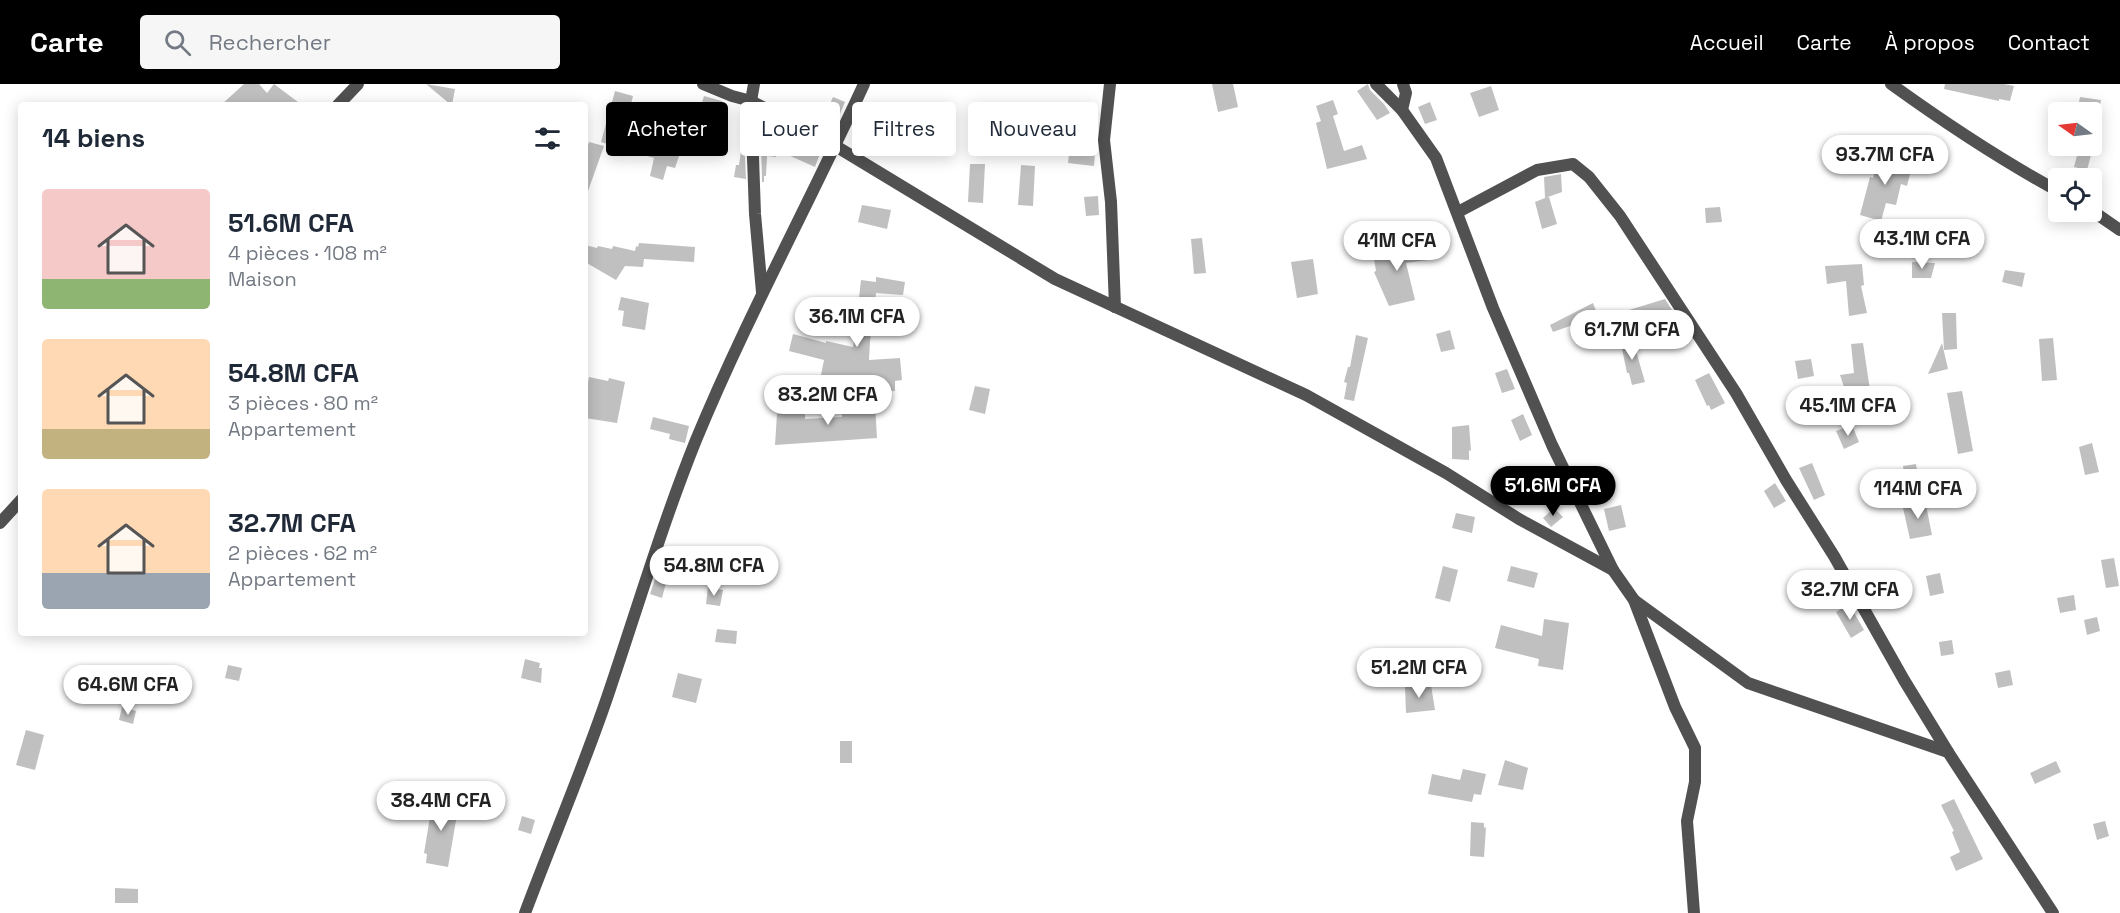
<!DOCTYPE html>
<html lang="fr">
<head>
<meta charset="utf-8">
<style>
	body { margin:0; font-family:"Space Grotesk",sans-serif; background:#f6f6f7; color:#1f2937; height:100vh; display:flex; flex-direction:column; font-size:22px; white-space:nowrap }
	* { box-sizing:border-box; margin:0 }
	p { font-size:20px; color:#747a83 }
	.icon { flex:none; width:33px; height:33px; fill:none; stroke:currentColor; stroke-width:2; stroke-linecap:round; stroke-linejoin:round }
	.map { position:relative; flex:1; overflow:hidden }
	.panel { position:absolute; left:18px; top:18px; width:570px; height:534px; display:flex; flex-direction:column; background:#fff; border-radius:6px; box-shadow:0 3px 15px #0003 }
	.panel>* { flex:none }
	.top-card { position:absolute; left:606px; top:18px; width:570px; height:54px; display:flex; gap:12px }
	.needle { width:39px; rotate:284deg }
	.buttons { position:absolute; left:2048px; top:18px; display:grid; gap:12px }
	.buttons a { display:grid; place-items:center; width:54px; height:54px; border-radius:6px; background:#fff; box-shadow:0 3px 15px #0003; font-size:30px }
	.price { position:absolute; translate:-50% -51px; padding:0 14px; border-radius:21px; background:#fff; color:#222; font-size:20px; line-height:39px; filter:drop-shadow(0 2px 3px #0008) }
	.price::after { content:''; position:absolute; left:50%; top:36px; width:18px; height:14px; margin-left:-9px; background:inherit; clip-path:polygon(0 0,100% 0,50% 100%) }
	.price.selected { background:#000; color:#fff }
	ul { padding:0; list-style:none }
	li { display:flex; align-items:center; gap:18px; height:150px; padding:0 24px }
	li span { display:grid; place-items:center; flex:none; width:168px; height:120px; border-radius:6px; color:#555 }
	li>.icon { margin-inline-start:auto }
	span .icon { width:72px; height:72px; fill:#fffc; stroke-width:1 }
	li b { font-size:26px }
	h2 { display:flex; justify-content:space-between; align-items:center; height:72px; padding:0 24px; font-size:26px }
	.pill { padding:0 21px; border-radius:6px; background:#fff; box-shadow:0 3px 15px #0003; font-size:21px; line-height:54px }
	.pill.selected { background:#000; color:#fff }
	header { display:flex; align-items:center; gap:36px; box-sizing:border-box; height:84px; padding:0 30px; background:#000; color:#fff }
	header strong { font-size:28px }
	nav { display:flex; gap:33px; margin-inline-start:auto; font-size:21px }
	.search { width:420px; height:54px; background:#f6f6f7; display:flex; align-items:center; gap:15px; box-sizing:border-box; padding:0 21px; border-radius:6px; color:#747a83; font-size:22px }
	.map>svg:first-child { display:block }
</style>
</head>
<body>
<header>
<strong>Carte</strong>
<div class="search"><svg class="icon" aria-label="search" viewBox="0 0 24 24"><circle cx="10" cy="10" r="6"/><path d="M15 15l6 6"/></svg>Rechercher</div>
<nav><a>Accueil</a><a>Carte</a><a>À propos</a><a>Contact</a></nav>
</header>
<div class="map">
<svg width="2120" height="829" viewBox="0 0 2120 829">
	<rect width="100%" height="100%" fill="#fff"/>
	<g fill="#c0c0c0">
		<polygon points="244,0 259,0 267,9 274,0 302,21 221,21"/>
		<polygon points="426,0 455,5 452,21 451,21"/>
		<polygon points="1212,0 1233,0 1238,23 1218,28"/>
		<polygon points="1368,0 1370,6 1384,20 1390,29 1377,36 1357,7"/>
		<polygon points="1945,0 2004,0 2014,2 2010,17 1999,15 1999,17 1944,5"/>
		<polygon points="1491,2 1499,26 1479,33 1470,9"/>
		<polygon points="615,7 633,12 630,24 625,23 619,51 623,52 620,64 601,58"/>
		<polygon points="704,12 722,17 718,32 700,25"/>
		<polygon points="833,13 845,18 836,39 824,34"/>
		<polygon points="2080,13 2101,16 2099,28 2077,28"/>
		<polygon points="1333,16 1338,30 1333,32 1344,67 1362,61 1367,75 1327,85 1316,39 1321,37 1316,22"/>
		<polygon points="1430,18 1437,36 1425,40 1418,23"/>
		<polygon points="1082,40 1097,42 1094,82 1068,79 1072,44 1082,45"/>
		<polygon points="653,46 664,51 661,63 668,65 667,69 679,72 675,84 667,82 663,96 650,92 654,74 644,71"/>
		<polygon points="786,52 821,67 815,83 777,66 776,73 767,72 766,92 764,92 764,98 762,98 761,55 784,57"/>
		<polygon points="743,54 744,54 746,95 734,93 736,81 739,81"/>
		<polygon points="589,58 604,62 588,107 585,107 585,70"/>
		<polygon points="2078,68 2091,71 2087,86 2074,83"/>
		<polygon points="1890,71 1913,78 1907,102 1901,100 1896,121 1886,119 1881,137 1860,131 1870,93 1873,94 1878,75 1888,78"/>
		<polygon points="970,80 985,80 983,119 968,118"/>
		<polygon points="1021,81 1035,82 1033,122 1018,121"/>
		<polygon points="1561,90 1562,108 1545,114 1549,113 1557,140 1542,145 1535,118 1545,114 1544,93"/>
		<polygon points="1098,112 1099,131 1086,132 1084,113"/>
		<polygon points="862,121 891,126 887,145 858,138"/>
		<polygon points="1720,123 1722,138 1706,139 1705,124"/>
		<polygon points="1202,154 1206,189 1194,190 1191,155"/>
		<polygon points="639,159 695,163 694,178 644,175 643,183 625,182 616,196 585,178 585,161 597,164 598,162 612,165 613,162 635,167 636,162 638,163"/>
		<polygon points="1402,159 1404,166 1424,162 1428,176 1406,179 1415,216 1389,222 1374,188 1376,187 1373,168 1391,166 1390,162"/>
		<polygon points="1313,175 1318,210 1297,214 1291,178"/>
		<polygon points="1912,178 1935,179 1931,194 1912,194"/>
		<polygon points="1862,180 1864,201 1861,202 1867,229 1849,232 1846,197 1827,200 1825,182"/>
		<polygon points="2005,186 2025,189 2022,203 2002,198"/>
		<polygon points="876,193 905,198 903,211 876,209 870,257 869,276 900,274 902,296 895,297 895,307 879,308 820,296 824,276 789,267 793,250 826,259 826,257 853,263 862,215 859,214 861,196 876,198"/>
		<polygon points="621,213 649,219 645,246 622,242 624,227 618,226"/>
		<polygon points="1665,215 1672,226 1623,240 1619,229"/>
		<polygon points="1593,219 1598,232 1553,248 1550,241"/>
		<polygon points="1942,229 1956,229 1957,265 1944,266"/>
		<polygon points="1678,235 1689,253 1678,259 1668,241"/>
		<polygon points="1450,246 1455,265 1441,268 1436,250"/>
		<polygon points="1356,251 1368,254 1354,317 1344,315 1347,299 1344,298 1348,283 1350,283"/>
		<polygon points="1632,253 1645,298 1632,301 1629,289 1627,289 1620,255"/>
		<polygon points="2053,254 2057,296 2042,297 2039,255"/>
		<polygon points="1863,259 1871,313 1857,315 1856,306 1846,309 1840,291 1854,289 1851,260"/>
		<polygon points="1942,259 1948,285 1928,290"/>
		<polygon points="1811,275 1814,292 1798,295 1795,277"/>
		<polygon points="1507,285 1515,305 1502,309 1495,289"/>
		<polygon points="1709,289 1725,319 1711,326 1709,321 1707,322 1695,296"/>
		<polygon points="589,293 608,297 609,294 625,298 617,339 585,334 585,313"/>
		<polygon points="975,302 990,305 985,330 969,326"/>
		<polygon points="1962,307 1973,367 1958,370 1947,309"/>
		<polygon points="875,320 877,354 775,361 777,330 805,330 805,335 842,333 841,321"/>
		<polygon points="1523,330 1532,351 1520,357 1511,336"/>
		<polygon points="653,333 689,342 685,359 669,355 670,350 650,345"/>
		<polygon points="1469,341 1471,367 1469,366 1469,376 1452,375 1452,343"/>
		<polygon points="1852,341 1859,358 1844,365 1836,347"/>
		<polygon points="2092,359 2099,388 2085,391 2079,363"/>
		<polygon points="1812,379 1825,411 1814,416 1799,384"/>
		<polygon points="1916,380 1918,393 1905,396 1903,382"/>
		<polygon points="1775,399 1786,417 1774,424 1764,407"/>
		<polygon points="1925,416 1932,451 1910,455 1903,424 1911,422 1911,418"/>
		<polygon points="1621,421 1626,443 1609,447 1604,425"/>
		<polygon points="1554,424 1563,433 1551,443 1543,434"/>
		<polygon points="1456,429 1475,433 1472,449 1452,444"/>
		<polygon points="2114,474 2119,502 2106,504 2101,476"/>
		<polygon points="1443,482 1458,486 1450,518 1435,514"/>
		<polygon points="1511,482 1538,489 1534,504 1507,497"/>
		<polygon points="1940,489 1944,509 1930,512 1926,492"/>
		<polygon points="656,492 667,495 662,514 650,510"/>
		<polygon points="708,503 723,506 720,522 706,520"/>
		<polygon points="2074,511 2076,526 2060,529 2057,514"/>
		<polygon points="1849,520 1864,546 1851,554 1836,528"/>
		<polygon points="2097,533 2100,547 2087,551 2084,536"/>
		<polygon points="1544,535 1569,539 1563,586 1538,582 1539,575 1495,564 1501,541 1542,552"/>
		<polygon points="717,545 737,547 736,560 715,558"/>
		<polygon points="1952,556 1954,570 1941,572 1939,558"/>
		<polygon points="525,575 540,579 539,584 542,584 541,599 521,594"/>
		<polygon points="228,581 242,584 239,597 225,594"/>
		<polygon points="2010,586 2013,601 1998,604 1995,589"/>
		<polygon points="678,589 702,595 696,619 672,613"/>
		<polygon points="1431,601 1435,626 1406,629 1405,602"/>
		<polygon points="122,623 136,627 133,640 119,636"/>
		<polygon points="26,646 44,651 35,686 16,681"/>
		<rect x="840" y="657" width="12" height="22"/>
		<polygon points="1505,676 1528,684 1523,706 1498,701"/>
		<polygon points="2056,677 2061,688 2035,700 2030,689"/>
		<polygon points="1463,685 1486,690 1481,711 1474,710 1472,718 1428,710 1432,690 1460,696"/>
		<polygon points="433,715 459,719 448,783 426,779 427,770 424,769"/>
		<polygon points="1954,715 1983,775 1956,787 1950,773 1960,768 1952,748 1954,747 1941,721"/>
		<polygon points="522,732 535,736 531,750 518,746"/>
		<polygon points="2105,737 2109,752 2097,756 2093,740"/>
		<polygon points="1471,738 1484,739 1484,744 1486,743 1484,773 1470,772"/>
		<polygon points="115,804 138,805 138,819 115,819"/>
	</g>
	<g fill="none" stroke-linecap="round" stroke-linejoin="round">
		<g stroke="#515151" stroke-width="12">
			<polyline points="703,0 732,12 751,17 819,52 1055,195 1306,311 1446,389 1519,435 1613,486 1634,516 1675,623 1695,664 1695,698 1687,737 1694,829"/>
			<polyline points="754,0 751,17 755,130 762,208"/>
			<polyline points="1110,0 1104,56 1111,118 1115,223"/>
			<polyline points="1376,0 1402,26 1436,74 1493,224 1552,361 1613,486"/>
			<path d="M1891,0C1945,39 1999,75 2058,107"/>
			<polyline points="338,21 358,0"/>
			<polyline points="1402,26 1406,9 1403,0"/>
			<polyline points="2091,126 2120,146"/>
			<polyline points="1458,128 1537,86 1573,80 1589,93 1620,132 1736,309 1786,396 1834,472 1904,596 1948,668"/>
			<polyline points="0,439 21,416"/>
			<polyline points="1634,516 1748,599 1948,668 2053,829"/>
			<path d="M525,829C553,754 585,680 610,605C638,522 663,438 696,356C746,235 809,120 864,0"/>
		</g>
	</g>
</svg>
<div class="buttons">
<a><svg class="needle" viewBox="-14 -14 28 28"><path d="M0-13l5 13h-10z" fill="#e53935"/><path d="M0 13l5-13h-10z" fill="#747a83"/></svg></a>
<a><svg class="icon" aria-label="locate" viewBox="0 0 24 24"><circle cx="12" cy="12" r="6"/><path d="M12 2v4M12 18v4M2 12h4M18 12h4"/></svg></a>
</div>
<b class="price" style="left:1885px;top:102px">93.7M CFA</b>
<b class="price" style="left:1922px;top:186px">43.1M CFA</b>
<b class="price" style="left:1397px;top:188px">41M CFA</b>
<b class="price" style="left:857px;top:264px">36.1M CFA</b>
<b class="price" style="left:1632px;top:277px">61.7M CFA</b>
<b class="price" style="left:828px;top:342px">83.2M CFA</b>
<b class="price" style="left:1848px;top:353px">45.1M CFA</b>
<b class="price selected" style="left:1553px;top:433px">51.6M CFA</b>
<b class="price" style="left:1918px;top:436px">114M CFA</b>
<b class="price" style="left:714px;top:513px">54.8M CFA</b>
<b class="price" style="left:1850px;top:537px">32.7M CFA</b>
<b class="price" style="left:1419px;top:615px">51.2M CFA</b>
<b class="price" style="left:128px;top:632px">64.6M CFA</b>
<b class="price" style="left:441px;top:748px">38.4M CFA</b>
<div class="top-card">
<a class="pill selected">Acheter</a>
<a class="pill">Louer</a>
<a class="pill">Filtres</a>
<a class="pill">Nouveau</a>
</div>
<section class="panel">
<h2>14 biens<svg class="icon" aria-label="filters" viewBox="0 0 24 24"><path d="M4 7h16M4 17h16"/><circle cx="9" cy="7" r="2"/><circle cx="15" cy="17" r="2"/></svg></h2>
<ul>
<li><span style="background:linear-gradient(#f6c9c9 75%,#8fb573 0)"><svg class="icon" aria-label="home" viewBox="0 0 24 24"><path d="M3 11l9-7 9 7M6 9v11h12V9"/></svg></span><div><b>51.6M CFA</b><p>4 pièces · 108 m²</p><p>Maison</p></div></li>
<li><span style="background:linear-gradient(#ffd9b3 75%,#c2b280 0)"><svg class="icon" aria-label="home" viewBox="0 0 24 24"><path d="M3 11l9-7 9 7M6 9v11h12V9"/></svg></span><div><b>54.8M CFA</b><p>3 pièces · 80 m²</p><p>Appartement</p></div></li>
<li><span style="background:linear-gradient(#ffd9b3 70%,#9aa5b1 0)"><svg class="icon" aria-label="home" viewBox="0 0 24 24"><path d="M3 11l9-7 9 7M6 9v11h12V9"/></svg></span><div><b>32.7M CFA</b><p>2 pièces · 62 m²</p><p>Appartement</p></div></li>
</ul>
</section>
</div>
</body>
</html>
